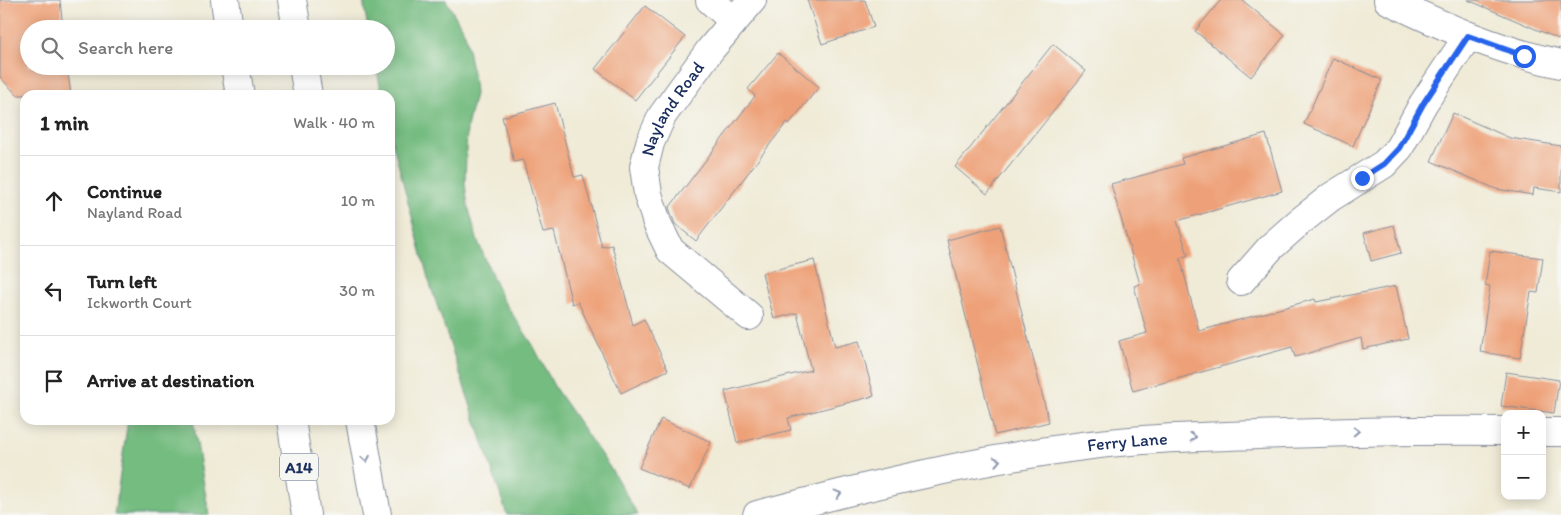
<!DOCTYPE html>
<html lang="en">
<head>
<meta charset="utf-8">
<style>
	:root { --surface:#fff; --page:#f2f2f2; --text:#222; --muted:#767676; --line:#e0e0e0 }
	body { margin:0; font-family:Itim,sans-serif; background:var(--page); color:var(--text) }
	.controls { position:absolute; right:15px; bottom:15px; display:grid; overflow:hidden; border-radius:10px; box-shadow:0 2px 12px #0003 }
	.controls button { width:45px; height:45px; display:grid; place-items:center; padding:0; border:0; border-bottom:1px solid var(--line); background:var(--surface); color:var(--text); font:25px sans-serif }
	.stop { position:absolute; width:15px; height:15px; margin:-11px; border:4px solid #2563eb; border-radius:50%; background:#fff }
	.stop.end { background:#2563eb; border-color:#fff; box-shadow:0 1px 5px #0008 }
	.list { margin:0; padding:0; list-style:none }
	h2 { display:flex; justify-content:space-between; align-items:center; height:65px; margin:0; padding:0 20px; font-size:21px }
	h2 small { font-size:16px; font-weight:400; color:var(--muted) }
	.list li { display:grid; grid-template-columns:32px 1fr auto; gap:15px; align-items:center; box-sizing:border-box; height:90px; padding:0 20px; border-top:1px solid var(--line) }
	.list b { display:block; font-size:19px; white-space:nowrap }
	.list p { margin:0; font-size:16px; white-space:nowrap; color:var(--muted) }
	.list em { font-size:16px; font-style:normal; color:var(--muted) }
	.icon { flex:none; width:28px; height:28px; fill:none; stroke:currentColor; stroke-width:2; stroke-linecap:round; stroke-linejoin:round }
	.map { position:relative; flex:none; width:1561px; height:515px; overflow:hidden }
	.search { position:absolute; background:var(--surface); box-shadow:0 2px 12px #0003; left:20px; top:20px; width:375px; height:55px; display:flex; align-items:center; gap:12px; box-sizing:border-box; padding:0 18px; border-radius:28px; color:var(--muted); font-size:19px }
	.panel { position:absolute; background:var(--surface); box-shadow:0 2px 12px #0003; left:20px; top:90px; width:375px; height:335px; border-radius:15px }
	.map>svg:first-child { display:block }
	.forest { fill:#74bc80; stroke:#48766f }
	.building { fill:#eea178 }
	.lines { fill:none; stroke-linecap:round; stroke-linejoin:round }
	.minor-casing { stroke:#868d9a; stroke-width:30 }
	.highway-casing { stroke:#868d9a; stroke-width:30 }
	.minor { stroke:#fff; stroke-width:28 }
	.highway { stroke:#fff; stroke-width:28 }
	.oneway { stroke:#8d97ae }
	.route { stroke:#2563eb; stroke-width:6 }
	.labels { text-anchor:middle; stroke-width:4.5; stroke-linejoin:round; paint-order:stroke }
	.shield { fill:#f6f6f2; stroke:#5d6b8a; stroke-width:1 }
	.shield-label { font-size:16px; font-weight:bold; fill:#1b2f5e }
	.street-label { font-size:18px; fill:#1b2f5e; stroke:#f6f6f2 }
</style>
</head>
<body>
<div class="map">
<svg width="1561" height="515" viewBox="0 0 1561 515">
	<rect width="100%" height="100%" fill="#f6f6f2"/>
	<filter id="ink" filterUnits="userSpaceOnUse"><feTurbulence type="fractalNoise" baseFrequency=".02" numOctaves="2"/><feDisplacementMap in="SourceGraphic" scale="10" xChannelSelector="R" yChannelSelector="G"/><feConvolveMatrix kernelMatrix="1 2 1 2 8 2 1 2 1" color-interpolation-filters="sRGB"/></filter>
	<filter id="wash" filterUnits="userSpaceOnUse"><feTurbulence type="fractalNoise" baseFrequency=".0096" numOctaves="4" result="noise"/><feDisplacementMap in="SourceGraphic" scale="20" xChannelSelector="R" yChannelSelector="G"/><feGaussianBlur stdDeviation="1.12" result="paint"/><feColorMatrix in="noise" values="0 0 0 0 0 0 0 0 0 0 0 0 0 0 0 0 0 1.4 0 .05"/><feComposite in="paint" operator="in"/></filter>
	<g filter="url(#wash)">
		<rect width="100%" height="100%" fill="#f0ebd7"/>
		<path class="forest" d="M363,0H446L465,33L474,81L475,94L467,127L465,184L468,206L477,239L501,297L533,345L555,388L613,472L638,515H507L428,278L390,133V95H382L376,66H386V29H368Z
			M128,420H193L209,515H114Z"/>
		<g id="blocks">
			<path class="building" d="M0,0H60L63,29H29V66H67L71,95H17L0,77Z
				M807,0H865L874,27L822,44Z
				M1221,0H1242L1285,35L1251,77L1195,31Z
				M1468,0H1561V40Z
				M645,6L685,37L635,100L595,69Z
				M1053,44L1086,71L987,194L955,167Z
				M778,53L819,87L789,124L787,122L696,241L675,224L669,208L755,96L748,89Z
				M1333,58L1382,80L1353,146L1304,124Z
				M555,103L574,177L583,175L602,247L612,245L633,325L644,319L668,370L621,393L578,302L572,304L554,231L543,233L523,160L514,162L502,117Z
				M1453,113L1510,138L1561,146V192L1534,188L1533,195L1496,189L1431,161Z
				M1266,134L1282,191L1177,221L1188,255L1180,258L1199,331L1315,299L1316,302L1396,286L1408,339L1363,349L1361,338L1295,357L1292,347L1133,391L1119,341L1147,333L1134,286L1140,284L1111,184L1183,164L1181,158Z
				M1394,225L1401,253L1371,261L1364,233Z
				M1000,226L1049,422L995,435L947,240Z
				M1490,251L1543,258L1538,293L1531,292L1520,358L1480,352L1490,286L1485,285Z
				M814,260L835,347L859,341L874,396L788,418L791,430L737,443L725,391L811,370L797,313L774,319L762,273Z
				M1506,372L1559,380L1554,413L1501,406Z
				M661,419L711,442L690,489L639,468Z"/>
		</g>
	</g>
	<g filter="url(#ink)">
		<use href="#blocks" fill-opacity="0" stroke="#868d9a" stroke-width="1"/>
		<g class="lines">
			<g class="minor-casing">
				<g id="minor">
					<path d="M710,0L734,21"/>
					<path d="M1388,0C1444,27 1500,51 1561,64"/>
					<path d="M1241,281L1271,247L1298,223L1331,197L1384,164L1399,148L1423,104L1468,36"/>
					<path id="s1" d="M749,316L670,250L657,223L648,194L644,167L650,143L662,116L710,50L752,0"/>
					<path d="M1542,432H1561"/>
					<path id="s2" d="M757,515C867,486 979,459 1091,445C1147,438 1203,437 1258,435C1340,432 1422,430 1505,431"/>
				</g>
			</g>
			<g class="highway-casing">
				<path id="highway" d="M225,0L229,29
					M292,0L297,29
					M235,66L240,95
					M303,66L308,95
					M291,420L306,515
					M360,420L377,515"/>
			</g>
			<use href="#minor" class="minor"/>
			<use href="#highway" class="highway"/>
		</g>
		<defs><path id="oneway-chevron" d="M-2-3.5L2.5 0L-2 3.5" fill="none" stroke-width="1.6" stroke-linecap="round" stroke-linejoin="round" transform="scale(1.25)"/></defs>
		<g class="oneway">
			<use href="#oneway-chevron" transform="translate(1356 431) rotate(-2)"/>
			<use href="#oneway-chevron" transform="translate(1193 437) rotate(-2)"/>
			<use href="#oneway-chevron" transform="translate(366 459) rotate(81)"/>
			<use href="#oneway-chevron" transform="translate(997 461) rotate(-11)"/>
			<use href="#oneway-chevron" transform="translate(838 494) rotate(-15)"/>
		</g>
	</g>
	<g class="lines" filter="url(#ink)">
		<path class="route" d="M1362,178L1384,164L1399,148L1423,104L1468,36L1524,56"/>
	</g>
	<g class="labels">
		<rect class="shield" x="280" y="453.5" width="38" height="27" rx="4"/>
		<g class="shield-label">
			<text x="299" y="473">A14</text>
		</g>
		<g class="street-label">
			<text dy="6" stroke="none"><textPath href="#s1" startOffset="256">Nayland Road</textPath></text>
			<text dy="6" stroke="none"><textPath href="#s2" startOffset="378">Ferry Lane</textPath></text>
		</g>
	</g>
</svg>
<div class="controls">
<button>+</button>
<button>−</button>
</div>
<div class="stop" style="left:1524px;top:56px"></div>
<div class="stop end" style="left:1362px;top:178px"></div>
<div class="search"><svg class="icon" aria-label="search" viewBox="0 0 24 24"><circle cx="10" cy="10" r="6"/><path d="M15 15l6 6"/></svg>Search here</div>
<section class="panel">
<h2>1 min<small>Walk · 40 m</small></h2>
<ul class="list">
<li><svg class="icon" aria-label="ahead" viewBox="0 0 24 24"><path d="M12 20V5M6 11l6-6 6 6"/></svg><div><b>Continue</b><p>Nayland Road</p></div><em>10 m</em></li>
<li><svg class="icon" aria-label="left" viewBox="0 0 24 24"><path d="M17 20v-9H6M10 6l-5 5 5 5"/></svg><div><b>Turn left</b><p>Ickworth Court</p></div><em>30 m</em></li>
<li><svg class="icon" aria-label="arrive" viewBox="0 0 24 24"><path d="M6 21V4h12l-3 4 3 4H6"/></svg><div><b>Arrive at destination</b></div></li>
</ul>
</section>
</div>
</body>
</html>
